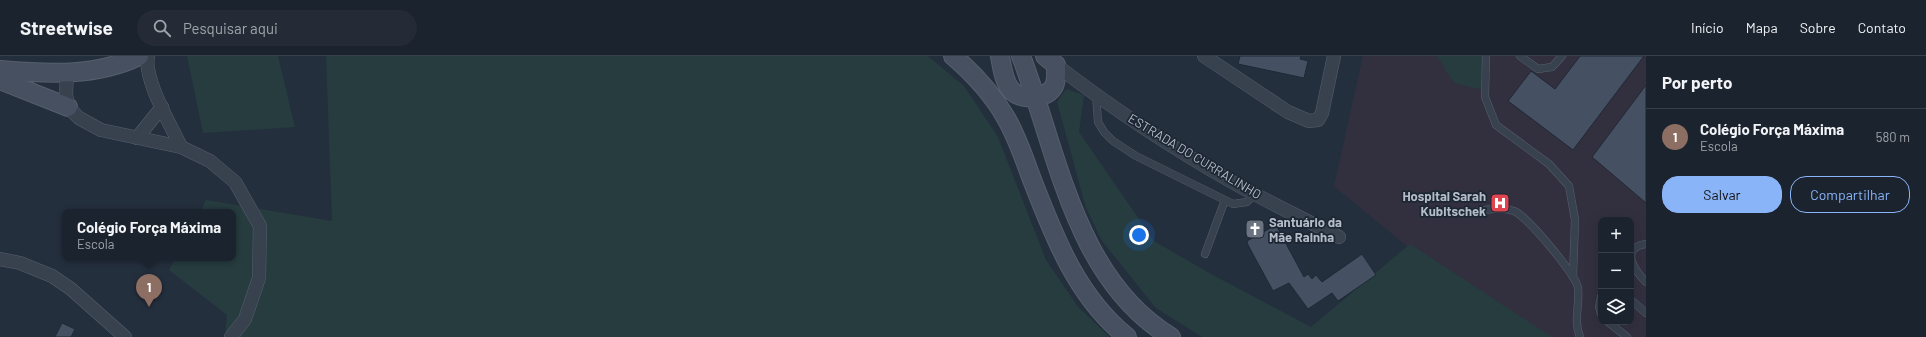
<!DOCTYPE html>
<html lang="pt">
<head>
<meta charset="utf-8">
<style>
	:root { --surface:#1b232e; --page:#242b36; --text:#f1f3f6; --muted:#a0a4aa; --line:#39404a; --accent:#8ab4f8 }
	body { margin:0; font-family:Barlow,sans-serif; background:var(--page); color:var(--text) }
	.controls { position:absolute; right:12px; bottom:12px; display:grid; overflow:hidden; border-radius:8px; box-shadow:0 4px 16px #0002 }
	.controls button { width:36px; height:36px; display:grid; place-items:center; padding:0; border:0; border-bottom:1px solid var(--line); background:var(--surface); color:var(--text); font:20px sans-serif }
	.you { position:absolute; left:1139px; top:179px; width:14px; height:14px; margin:-10px; border:3px solid #fff; border-radius:50%; background:#1a73e8; box-shadow:0 0 0 6px #1a73e833 }
	.badge { display:grid; place-items:center; width:26px; height:26px; border-radius:50%; background:var(--accent); color:#fff; font-size:13px; font-weight:700 }
	.pin { position:absolute; translate:-50% -33px; filter:drop-shadow(0 1px 2px #0008) }
	.pin::after { content:''; position:absolute; top:21px; width:14px; height:12px; background:inherit; clip-path:polygon(0 0,100% 0,50% 100%) }
	.popup { position:absolute; left:62px; top:153px; width:174px; height:52px; box-sizing:border-box; display:grid; place-content:center; border-radius:8px; background:var(--surface); filter:drop-shadow(0 1px 3px #0005); font-size:13px; white-space:nowrap; color:var(--muted) }
	.popup b { font-size:15px; color:var(--text) }
	.popup::after { content:''; position:absolute; left:50%; top:100%; margin-left:-8px; border:8px solid transparent; border-top-color:var(--surface) }
	.list { margin:0; padding:0; list-style:none }
	h2 { display:flex; justify-content:space-between; align-items:center; height:52px; margin:0; padding:0 16px; font-size:17px }
	h2 small { font-size:13px; font-weight:400; color:var(--muted) }
	.list li { display:grid; grid-template-columns:26px 1fr auto; gap:12px; align-items:center; box-sizing:border-box; height:56px; padding:0 16px; border-top:1px solid var(--line) }
	.list b { display:block; font-size:15px; white-space:nowrap }
	.list p { margin:0; font-size:13px; white-space:nowrap; color:var(--muted) }
	.list em { font-size:13px; font-style:normal; color:var(--muted) }
	.actions { display:flex; gap:8px; padding:12px 16px }
	.actions a { flex:1; padding:9px 0; border:1px solid var(--accent); border-radius:16px; text-align:center; font-size:14px; color:var(--accent) }
	.actions .main { background:var(--accent); color:#111 }
	.icon { flex:none; width:22px; height:22px; fill:none; stroke:currentColor; stroke-width:2; stroke-linecap:round; stroke-linejoin:round }
	.map { position:relative; flex:none; width:1646px; height:281px; overflow:hidden }
	header { display:flex; align-items:center; gap:24px; box-sizing:border-box; height:56px; padding:0 20px; background:var(--surface); border-bottom:1px solid var(--line) }
	header strong { font-size:19px }
	nav { display:flex; gap:22px; margin-inline-start:auto; font-size:14px }
	.search { width:280px; height:36px; background:var(--page); display:flex; align-items:center; gap:10px; box-sizing:border-box; padding:0 14px; border-radius:22px; color:var(--muted); font-size:15px }
	main { display:flex }
	aside { flex:1; background:var(--surface) }
	.map>svg:first-child { display:block }
	.medical { fill:#32303f; fill-rule:evenodd }
	.green { fill:#263c3f }
	.building { fill:#455162; stroke:#1f2835 }
	.lines { fill:none; stroke-linecap:round; stroke-linejoin:round }
	.lane-casing { stroke:#565f6c; stroke-width:8 }
	.street-casing { stroke:#565f6c; stroke-width:14 }
	.secondary-casing { stroke:#565f6c; stroke-width:20 }
	.lane { stroke:#38414e; stroke-width:7 }
	.street { stroke:#38414e; stroke-width:13 }
	.secondary { stroke:#465061; stroke-width:18 }
	.labels { text-anchor:middle; stroke-width:3.5; stroke-linejoin:round; paint-order:stroke }
	.street-label { font-size:13px; fill:#b4bcc9; stroke:#1d2633 }
	.poi-label { font-size:13px; font-weight:bold; fill:#b4bcc9; stroke:#1d2633; text-anchor:end }
</style>
</head>
<body>
<header>
<strong>Streetwise</strong>
<div class="search"><svg class="icon" aria-label="search" viewBox="0 0 24 24"><circle cx="10" cy="10" r="6"/><path d="M15 15l6 6"/></svg>Pesquisar aqui</div>
<nav><a>Início</a><a>Mapa</a><a>Sobre</a><a>Contato</a></nav>
</header>
<main>
<div class="map">
<svg width="1646" height="281" viewBox="0 0 1646 281">
	<rect width="100%" height="100%" fill="#242f3e"/>
	<path class="medical" d="M1363,0H1646V281H1517L1334,130ZM1601,164H1631V266H1601Z"/>
	<path class="green" d="M187,0H278L295,71L203,77Z
		M326,0H928L964,30L998,81L1046,204L1079,252L1110,281H225L227,259L169,214L175,202H233V156H200L206,144L332,165Z
		M1437,0H1483L1484,34L1454,27Z
		M1066,33L1084,39L1079,76L1154,185L1211,218L1311,271L1410,188L1552,281H1202L1156,252L1102,185L1086,152L1057,46Z"/>
	<path class="building" d="M1240,0H1301L1300,3L1308,5L1304,22L1238,8Z
		M1580,0H1644L1573,94L1508,45L1531,15L1555,33Z
		M1646,29V147L1592,101Z
		M1276,169L1304,221L1308,218L1312,223L1316,219L1322,226L1362,198L1376,219L1338,245L1332,237L1308,253L1289,227L1273,235L1248,189L1247,185Z
		M62,267L75,273L71,281H55Z"/>
	<g class="lines">
		<g class="lane-casing">
			<path id="lane" d="M1486,0L1485,41L1496,69L1549,108L1569,130L1575,164L1573,221
				M1520,0L1538,13L1552,11L1562,0
				M1096,38L1098,66L1104,76L1113,85L1136,100L1233,148L1247,146L1255,138
				M1475,156C1488,153 1502,151 1514,155C1527,160 1577,220 1578,232C1580,250 1573,263 1580,281
				M1646,188C1619,192 1635,215 1646,226
				M1205,198L1225,144
				M1601,241L1599,251L1601,258
				M1631,244L1646,257
				M1608,266L1627,281"/>
		</g>
		<g class="street-casing">
			<path id="street" d="M148,0C143,23 171,69 181,91
				M1204,0L1288,56L1309,65L1318,64L1322,57L1334,0
				M1056,9C1112,52 1172,92 1234,127C1268,146 1304,163 1339,181
				M67,18L66,38L68,51L79,62L101,74L181,91L210,105L235,126L260,170L259,222L245,263L231,281
				M137,82L162,51
				M0,203L20,207L52,220L71,233L125,281"/>
		</g>
		<g class="secondary-casing">
			<path id="secondary" d="M953,0C974,18 993,39 1006,62C1017,81 1024,102 1031,121C1054,180 1076,240 1127,281
				M1000,0C1002,11 1004,27 1012,35C1023,45 1047,43 1054,30C1057,24 1056,16 1056,9L1045,0
				M1021,0C1058,97 1075,223 1171,281
				M0,14C47,18 96,21 139,0
				M0,24L68,51"/>
		</g>
		<use href="#lane" class="lane"/>
		<use href="#street" class="street"/>
		<use href="#secondary" class="secondary"/>
	</g>
	<defs>
		<g id="hospital-square" transform="scale(1)"><rect x="-9" y="-9" width="18" height="18" rx="4" fill="#e0444e" stroke="#1d2633"/><path d="M-5-5h3v3.5h4V-5h3V5h-3V1.5h-4V5h-3Z" fill="#fff"/></g>
		<g id="church-square" transform="scale(1)"><rect x="-9" y="-9" width="18" height="18" rx="4" fill="#6b7280" stroke="#1d2633"/><path d="M-1.2-6h2.4v3.5h3.3v2.4h-3.3V6h-2.4V-.1h-3.3v-2.4h3.3Z" fill="#fff"/></g>
	</defs>
	<g fill-rule="evenodd">
		<use href="#hospital-square" x="1500" y="147"/>
		<use href="#church-square" x="1255" y="173"/>
	</g>
	<g class="labels">
		<g class="street-label">
			<text transform="translate(1195 100) rotate(31)" y="5">ESTRADA DO CURRALINHO</text>
		</g>
		<g class="poi-label">
			<text x="1486" y="145">Hospital Sarah<tspan x="1486" dy="15">Kubitschek</tspan></text>
			<text x="1269" y="171" text-anchor="start">Santuário da<tspan x="1269" dy="15">Mãe Rainha</tspan></text>
		</g>
	</g>
</svg>
<div class="controls">
<button>+</button>
<button>−</button>
<button><svg class="icon" aria-label="layers" viewBox="0 0 24 24"><path d="M12 4l9 5-9 5-9-5zM3 14l9 5 9-5"/></svg></button>
</div>
<div class="you"></div>
<div class="pin badge" style="left:149px;top:251px;background:#8d6e63">1</div>
<div class="popup"><b>Colégio Força Máxima</b>Escola</div>
</div>
<aside>
<h2>Por perto<small></small></h2>
<ul class="list">
<li><span class="badge" style="background:#8d6e63">1</span><div><b>Colégio Força Máxima</b><p>Escola</p></div><em>580 m</em></li>
</ul>
<div class="actions"><a class="main">Salvar</a><a>Compartilhar</a></div>
</aside>
</main>
</body>
</html>
